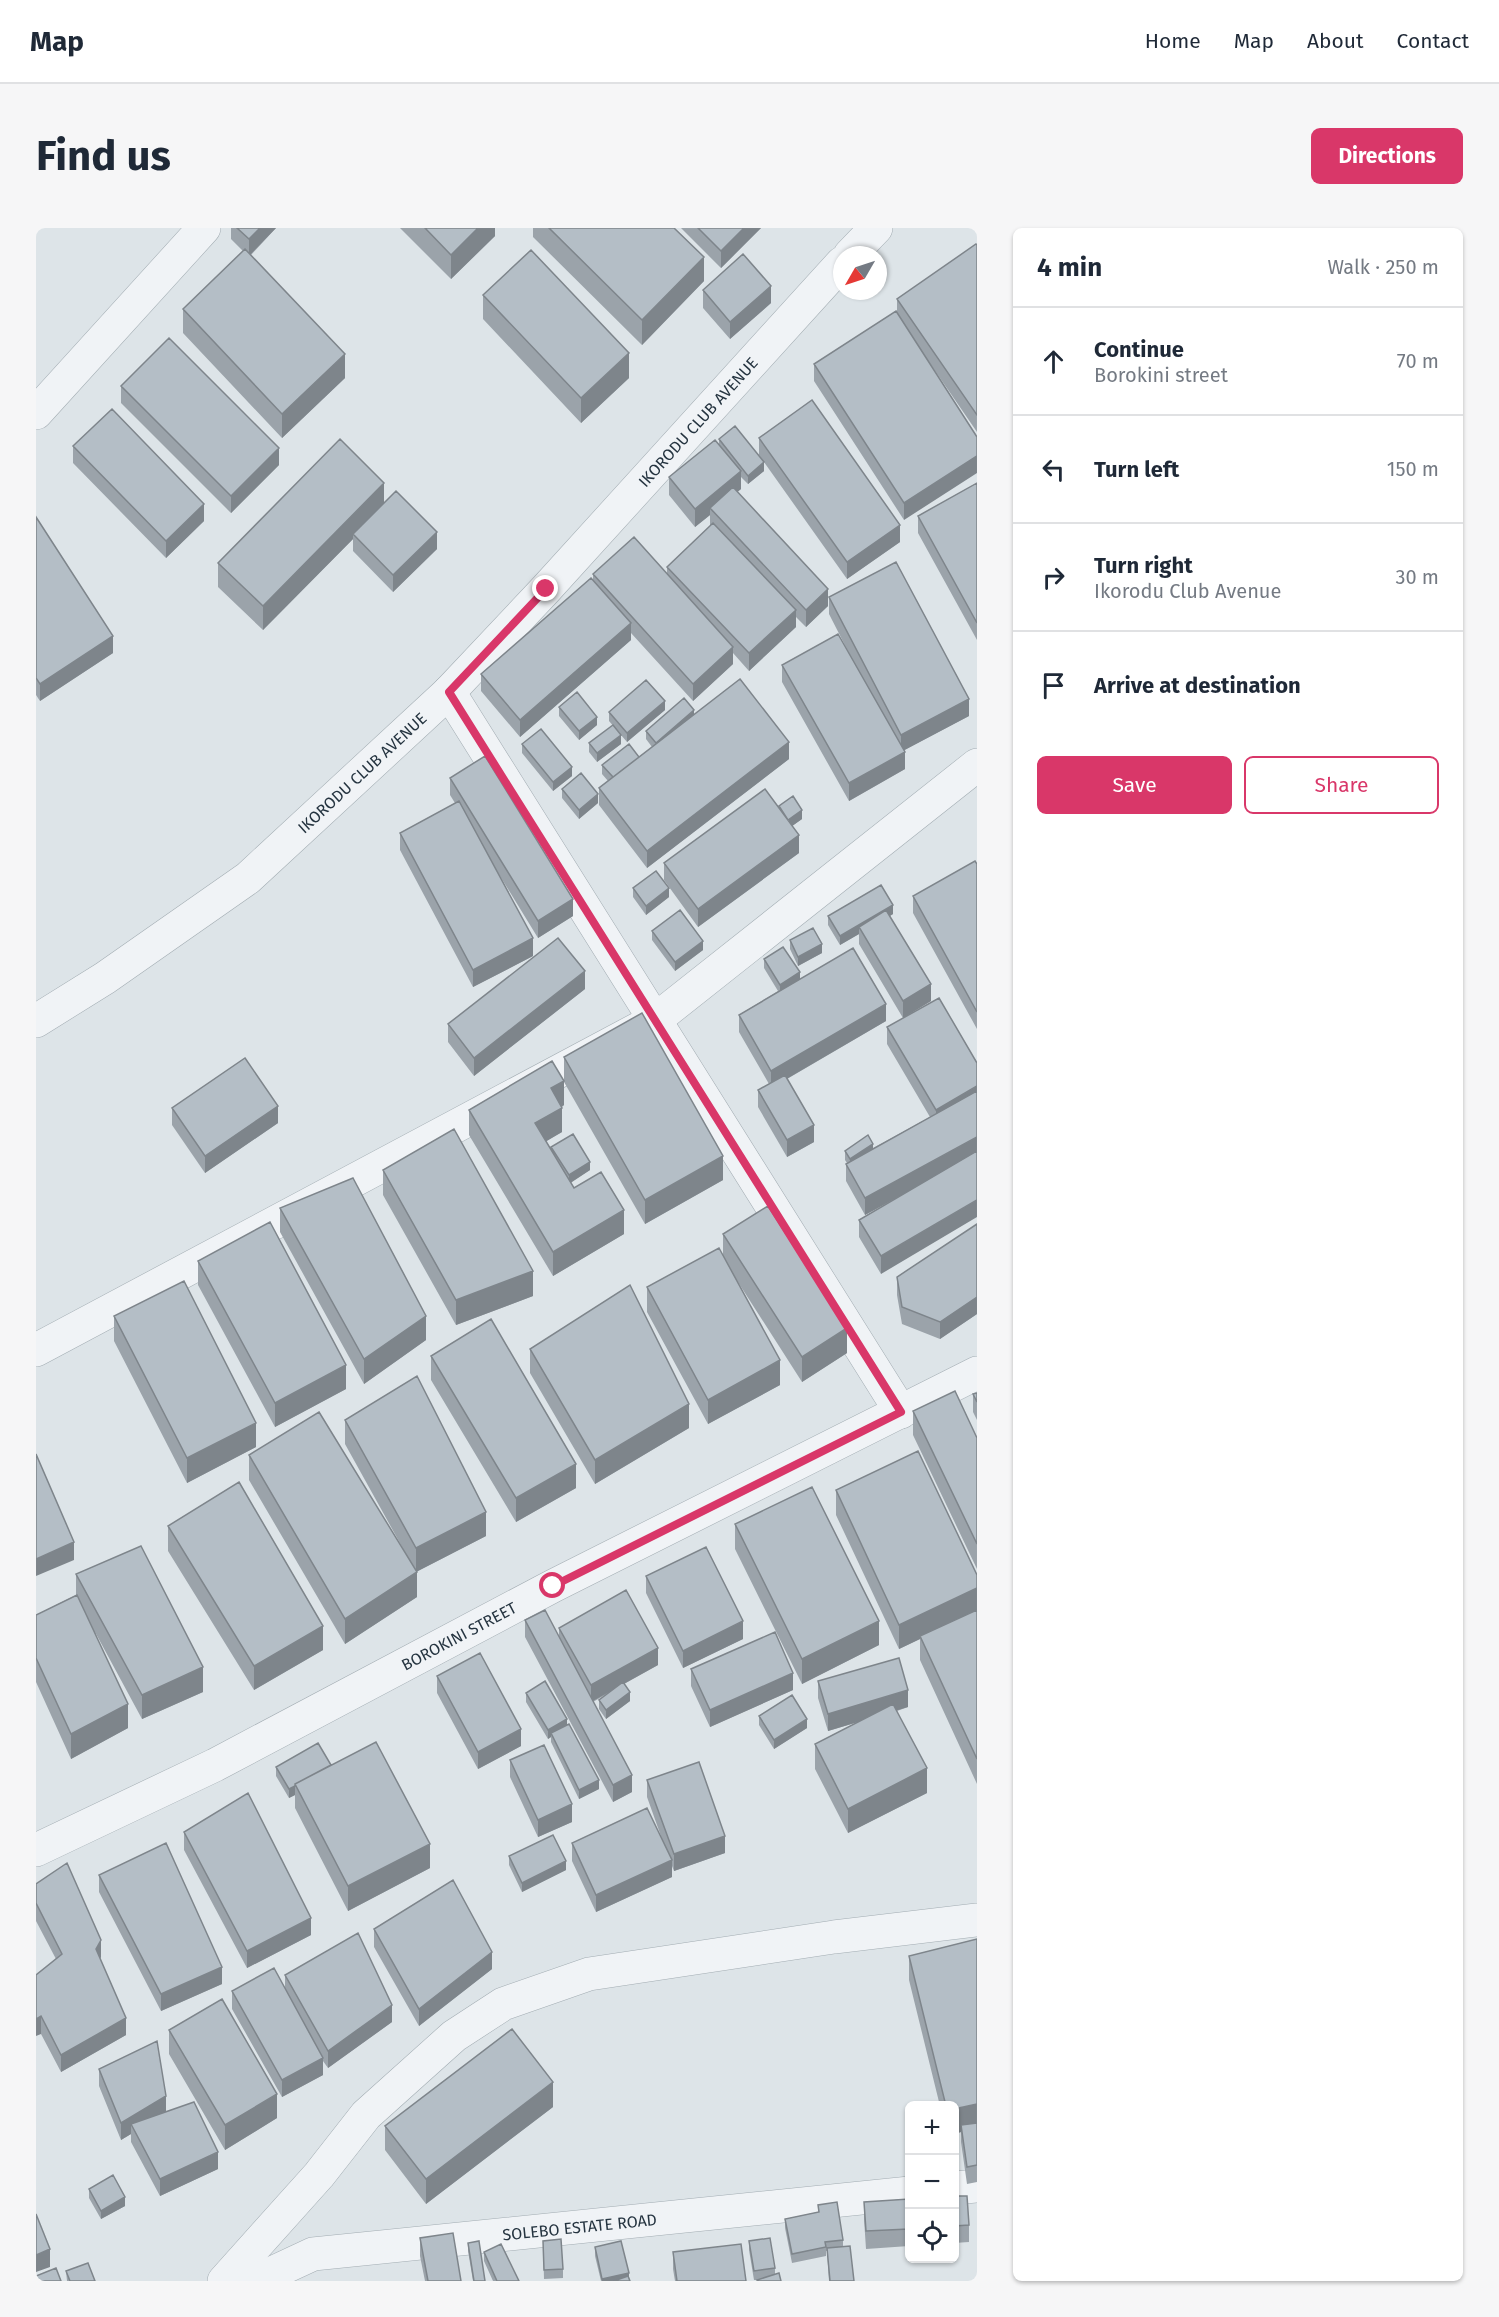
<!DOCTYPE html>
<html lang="en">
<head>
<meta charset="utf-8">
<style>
	:root { --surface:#fff; --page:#f6f6f7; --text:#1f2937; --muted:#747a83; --line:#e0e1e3; --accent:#d93769 }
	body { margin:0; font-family:"Fira Sans",sans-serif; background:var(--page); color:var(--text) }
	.controls { position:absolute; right:18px; bottom:18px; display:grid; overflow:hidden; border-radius:9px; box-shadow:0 2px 4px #0004 }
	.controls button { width:54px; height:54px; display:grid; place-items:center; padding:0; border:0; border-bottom:2px solid var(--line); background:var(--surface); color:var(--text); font:30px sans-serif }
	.compass { position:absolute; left:797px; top:18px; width:54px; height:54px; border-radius:50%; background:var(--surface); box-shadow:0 2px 4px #0004; rotate:231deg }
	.stop { position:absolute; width:18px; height:18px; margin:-14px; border:4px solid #d93769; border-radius:50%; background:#fff }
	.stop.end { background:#d93769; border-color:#fff; box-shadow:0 2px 6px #0008 }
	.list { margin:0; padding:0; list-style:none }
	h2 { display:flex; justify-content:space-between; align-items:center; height:78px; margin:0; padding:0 24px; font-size:26px }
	h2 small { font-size:20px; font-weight:400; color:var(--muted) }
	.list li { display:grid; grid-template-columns:39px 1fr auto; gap:18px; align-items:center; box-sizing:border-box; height:108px; padding:0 24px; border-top:2px solid var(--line) }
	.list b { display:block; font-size:22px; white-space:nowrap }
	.list p { margin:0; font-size:20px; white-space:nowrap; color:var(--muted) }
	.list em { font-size:20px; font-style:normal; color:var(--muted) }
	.actions { display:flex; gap:12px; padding:18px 24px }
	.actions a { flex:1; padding:14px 0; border:2px solid var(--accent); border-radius:9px; text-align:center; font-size:21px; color:var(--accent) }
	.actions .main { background:var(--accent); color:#fff }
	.icon { flex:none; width:33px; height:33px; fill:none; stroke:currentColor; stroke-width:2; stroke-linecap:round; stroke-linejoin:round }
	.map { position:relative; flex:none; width:941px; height:2053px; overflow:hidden; border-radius:9px }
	header { display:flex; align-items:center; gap:36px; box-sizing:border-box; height:84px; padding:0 30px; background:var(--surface); border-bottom:2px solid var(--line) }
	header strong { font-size:28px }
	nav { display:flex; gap:33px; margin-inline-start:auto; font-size:21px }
	.intro { display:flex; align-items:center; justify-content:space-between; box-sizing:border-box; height:144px; padding:0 36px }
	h1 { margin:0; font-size:42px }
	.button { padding:15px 27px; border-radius:9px; background:var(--accent); color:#fff; font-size:21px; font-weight:700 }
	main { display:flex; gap:36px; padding:0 36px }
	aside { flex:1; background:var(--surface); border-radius:9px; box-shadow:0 2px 4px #0004 }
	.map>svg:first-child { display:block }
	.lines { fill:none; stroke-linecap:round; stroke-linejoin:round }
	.minor-casing { stroke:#a2acb2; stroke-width:34 }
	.minor { stroke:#f0f3f6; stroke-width:33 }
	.wall { fill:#9ba3aa }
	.shaded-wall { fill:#7e858b }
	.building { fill:#b4bec6; stroke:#7e858b; stroke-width:1.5 }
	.route { stroke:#d93769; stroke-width:8 }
	.labels { text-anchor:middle; stroke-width:4.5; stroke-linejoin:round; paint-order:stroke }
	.street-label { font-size:16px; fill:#253440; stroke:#edf2f6 }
</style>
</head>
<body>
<header>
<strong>Map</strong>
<nav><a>Home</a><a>Map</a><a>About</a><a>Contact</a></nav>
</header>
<div class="intro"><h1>Find us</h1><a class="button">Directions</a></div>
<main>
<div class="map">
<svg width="941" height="2053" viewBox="0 0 941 2053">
	<rect width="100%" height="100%" fill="#dde4e8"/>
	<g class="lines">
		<g class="minor-casing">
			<g id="minor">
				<path d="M814,27L840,0"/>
				<path d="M0,185L168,0"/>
				<path d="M413,464L865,1184"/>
				<path id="s1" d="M0,793L69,750L212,650L413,464L510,361L806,35"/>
				<path d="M0,1122L619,792L941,537"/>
				<path id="s2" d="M0,1622L179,1537L517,1358L941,1145"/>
				<path d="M918,1960L941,1958"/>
				<path d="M188,2053L283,1947L330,1887L418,1808L467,1776L553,1746L798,1709L941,1692"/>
				<path id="s3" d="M219,2053L277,2026L874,1965"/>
			</g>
		</g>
		<use href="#minor" class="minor"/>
	</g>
	<path class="wall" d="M195,0H240L215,27L309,150L246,210L147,105V81L207,23L195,11Z
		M364,0H459V8L415,51Z
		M497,0H638L668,53L606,117L497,9Z
		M645,0H725L685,40Z
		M941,17V204L893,134L868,292L778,153V136L861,85V71Z
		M667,62L735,75L694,111L667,80Z
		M447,67L593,150L545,195L447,91Z
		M85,158L243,237L195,285L85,175Z
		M723,210L864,314L811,351L723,227Z
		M683,211L728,243L712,256L705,249V261L701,264L792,378L770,399L760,389V399L713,443L697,425V436L657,473L595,405V412L484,509L445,463V446L557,352V346H631V339L674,298V287L659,299L633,267V249L683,216Z
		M37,218L168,293L130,330L37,235Z
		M941,255V412L882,305V288Z
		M348,275L401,321L357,364L317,323V311L227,402L182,359V335Z
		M0,289L77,425L4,473L0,467Z
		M793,369L933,488L868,522L869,541L813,573L746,454V437L815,429L793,386Z
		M523,479L561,497L543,512L523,488Z
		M629,482L591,514L573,493V484Z
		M658,486L753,531L611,640L563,577V560L572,553L566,546V537L603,529L616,519L610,511V503Z
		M553,515L585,516L561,534L553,524Z
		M486,516L536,548L517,563L486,525Z
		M414,550L537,688L502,710L456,635L497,728L437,759L364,622V605L419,575L414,567Z
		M526,561L562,575L543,591L526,570Z
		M743,578L766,591L756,598L763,625L662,699L628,652V635L743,580Z
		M941,636V801L877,685V668Z
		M597,660L633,669L610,687L597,669Z
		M857,686L854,688L895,773L867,790L823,716V706L804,717L792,697V688Z
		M616,703L667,722L639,743L616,712Z
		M754,712L786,725L762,738L754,721Z
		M728,731L764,751L850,793L751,851L778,914L751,929L722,879V862L733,856L703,804V787L742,763L728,740Z
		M549,761L438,848L412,814V796Z
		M851,799L941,835L845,1046L823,1009V992L853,974L829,987L810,953V936L811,935L809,932V923L837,920L894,889L851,816Z
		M528,829L687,952L609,996L528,854V877L526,879V904L510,913L515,922V919L554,942L535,954L538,960L588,1006L517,1048L433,907V882L528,852Z
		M136,880L242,895L169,945L136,897Z
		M347,942L497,1068L420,1097L347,967Z
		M244,980L390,1112L328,1156L244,1004Z
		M941,996V1086L904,1111L866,1096L861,1067V1049Z
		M687,1006L811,1125L766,1154L700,1051L744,1157L672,1196L611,1084V1059L687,1027Z
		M162,1033L310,1161L239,1199L162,1057Z
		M78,1088L220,1219L151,1255L78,1113Z
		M494,1121L653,1200L559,1256L494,1145Z
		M395,1128L540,1260L480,1294L395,1152Z
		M941,1165V1192L937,1184V1166Z
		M877,1183L941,1210V1341L877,1207Z
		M309,1192L450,1308L380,1344L309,1216Z
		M213,1227L381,1369L309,1416L213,1252Z
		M800,1262L941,1347V1556L884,1432V1411L863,1421L800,1287Z
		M699,1296L843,1417L766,1456L699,1321Z
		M132,1298L287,1422L218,1462L132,1323Z
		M40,1346L167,1464L106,1491L59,1404L92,1500L35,1531L0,1454V1387L40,1367Z
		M610,1348L707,1411L647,1440L610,1365Z
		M489,1392L523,1409V1400L622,1437L588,1456L594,1473L570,1491L563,1481V1472L574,1464L557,1474L596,1564L577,1574L489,1409Z
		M655,1441L757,1462L674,1499L655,1458Z
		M401,1448L485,1518L442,1541L401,1465Z
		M782,1453L872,1479L861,1483L891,1565L812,1605L779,1541V1516L822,1494L792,1503L782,1470Z
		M490,1465L531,1497L563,1561L543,1571L515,1514V1509L512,1511L490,1474Z
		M723,1488L771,1500L738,1521L723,1497Z
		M474,1532L536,1594L502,1609L474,1549Z
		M295,1537L394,1640L312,1683L259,1580V1567L253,1570L240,1548V1539Z
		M611,1552L689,1625L638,1643L636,1638V1649L560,1684L536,1633V1615L626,1611L611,1569Z
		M148,1604L275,1707L211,1740L148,1622Z
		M473,1628L530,1642L486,1664L473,1637Z
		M63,1647L186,1756L125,1783L63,1664Z
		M0,1656L65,1729L64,1730L90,1807L25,1844L5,1806L0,1747L20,1731L0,1693Z
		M338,1701L456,1741L383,1798L338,1719Z
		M941,1711V1954L931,1956L925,1914V1904L918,1906V1878H904L873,1752V1728Z
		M249,1747L356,1794L292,1840L287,1833V1847L246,1869L196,1781V1763L249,1760Z
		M133,1802L241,1890L189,1922L133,1826Z
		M63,1841L130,1884L182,1941L124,1968L95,1914V1906L85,1912L63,1858Z
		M517,1879L390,1976L349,1922V1898Z
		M53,1961L89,1978L65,1991L53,1970Z
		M918,1968L933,1997V2014L918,2015Z
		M873,1971V2018L830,2021L828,1991V1974Z
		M782,1977L807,2012V2019L818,2053H793L791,2023H790V2028L756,2035L749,2000V1991L782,1984Z
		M384,2010L425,2053H389L384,2028Z
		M507,2013L527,2041V2050L508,2051Z
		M713,2013L739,2040V2046L745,2053L718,2052L713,2022Z
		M432,2015L449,2053H437L432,2023Z
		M559,2019L593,2049L594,2053H565L559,2028Z
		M448,2024L483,2053H457L448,2033Z
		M637,2024L710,2053H639L637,2041Z
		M30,2043L59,2053H31Z"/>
	<path class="shaded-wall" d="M224,0H240L213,28V11Z
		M442,0H459V8L415,51V27Z
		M708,0H725L685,40V23Z
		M668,29V53L606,117V92Z
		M735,58V75L694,111V94Z
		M593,125V150L545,195V170Z
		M309,126V150L246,210V186Z
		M243,220V237L195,285V268Z
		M941,228V245L868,292V275Z
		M728,234V243L712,256V248Z
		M705,243V261L677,284L674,280V287L659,299V281Z
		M348,255V279L317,306V311L227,402V378Z
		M168,276V293L130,330V313Z
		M864,297V314L811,351V334Z
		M401,304V321L357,364V347Z
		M792,361V378L770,399V382Z
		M760,382V399L713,443V425Z
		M595,395V412L484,509V492Z
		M77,408V425L4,473V456Z
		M697,419V436L657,473V456Z
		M933,471V488L865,524V507Z
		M629,473V482L591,514V505Z
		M658,482V491L620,523V515Z
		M561,489V497L543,512V503Z
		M585,507V516L561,534V525Z
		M753,514V531L611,640V623Z
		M869,524V541L813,573V555Z
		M536,539V548L517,563V554Z
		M562,566V575L543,591V582Z
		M766,582V591L752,601V592Z
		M763,607V625L662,699V681Z
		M633,660V669L610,687V678Z
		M537,671V688L502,710V693Z
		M857,677V686L826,704L823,699V706L804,717V708Z
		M497,710V728L437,759V742Z
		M667,713V722L639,743V734Z
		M786,716V725L762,738V729Z
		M549,743V761L438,848V830Z
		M764,744V753L744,766V757Z
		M895,756V773L867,790V773Z
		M850,776V793L735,860V843Z
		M528,853V877L515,885V860Z
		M941,858V875L900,899V882Z
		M242,878V895L169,945V928Z
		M526,880V904L499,920V895Z
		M778,897V914L751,929V912Z
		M941,909V926L829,987V970Z
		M837,916V924L814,940V931Z
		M687,928V952L609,996V972Z
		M554,934V942L533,956V947Z
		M941,972V989L845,1046V1028Z
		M588,982V1006L517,1048V1024Z
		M497,1043V1068L420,1097V1072Z
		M941,1069V1086L904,1111V1094Z
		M390,1088V1112L328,1156V1131Z
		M811,1100V1125L766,1154V1129Z
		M744,1132V1157L672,1196V1172Z
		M310,1137V1161L239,1199V1175Z
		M653,1176V1200L559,1256V1232Z
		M220,1195V1219L151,1255V1230Z
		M540,1236V1260L480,1294V1270Z
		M450,1284V1308L380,1344V1320Z
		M38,1314V1332L0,1348V1331Z
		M381,1344V1369L309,1416V1391Z
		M941,1360V1385L884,1408V1411L863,1421V1397Z
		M707,1393V1411L647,1440V1423Z
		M843,1393V1417L766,1456V1431Z
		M287,1398V1422L218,1462V1438Z
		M622,1420V1437L555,1474V1457Z
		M167,1439V1464L106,1491V1467Z
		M757,1445V1462L674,1499V1482Z
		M872,1462V1479L792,1503V1486Z
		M594,1464V1473L570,1491V1482Z
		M92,1476V1500L35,1531V1506Z
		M531,1491V1499L515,1505V1509L512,1511V1502Z
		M771,1491V1500L738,1521V1512Z
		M485,1501V1518L442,1541V1524Z
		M891,1540V1565L812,1605V1581Z
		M596,1547V1564L577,1574V1557Z
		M563,1552V1561L543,1571V1562Z
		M259,1558V1567L253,1570V1561Z
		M536,1576V1594L502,1609V1592Z
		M689,1608V1625L638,1643V1626Z
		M394,1616V1640L312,1683V1658Z
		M636,1632V1649L560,1684V1667Z
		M530,1633V1642L486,1664V1655Z
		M275,1690V1707L211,1740V1723Z
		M65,1712V1729L60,1738V1721Z
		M456,1724V1741L383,1798V1781Z
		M186,1739V1756L125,1783V1766Z
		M356,1777V1794L292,1840V1823Z
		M5,1788V1806L0,1808V1791Z
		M90,1790V1807L25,1844V1827Z
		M287,1830V1847L246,1869V1852Z
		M517,1854V1879L390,1976V1951Z
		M241,1866V1890L189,1922V1897Z
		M130,1868V1885L95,1896V1906L85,1912V1895Z
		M941,1876V1900L925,1897V1904L918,1906V1881Z
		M182,1924V1941L124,1968V1951Z
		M89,1969V1978L65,1991V1983Z
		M14,2021V2039L0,2044V2027Z
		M593,2045V2053H566V2051Z"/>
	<path class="building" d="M201,0H224L213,11Z
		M389,0H442L415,27Z
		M513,0H638L668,29L606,92Z
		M662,0H708L685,23Z
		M940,16L941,17V187L861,71Z
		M209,21L309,126L246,186L147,81Z
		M495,22L593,125L545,170L447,67Z
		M707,26L735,58L694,94L667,62Z
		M860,83L941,209V228L868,275L778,136Z
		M133,110L243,220L195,268L85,158Z
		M776,172L864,297L811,334L723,210Z
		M76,181L168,276L130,313L37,218Z
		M699,198L728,234L712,248L683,211Z
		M304,211L348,255L227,378L182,335Z
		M679,212L705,243L659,281L633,249Z
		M941,255V395L882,288Z
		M697,259L792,361L770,382L674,280Z
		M360,263L401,304L357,347L317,306Z
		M0,289L77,408L4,456L0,450Z
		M677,295L760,382L713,425L631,339Z
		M598,309L697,419L657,456L557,346Z
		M860,334L933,471L865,507L793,369Z
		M555,350L595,395L484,492L445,446Z
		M802,406L869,524L813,555L746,437Z
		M704,451L753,514L611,623L563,560Z
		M610,452L629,473L591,505L573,484Z
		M541,464L561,489L543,503L523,479Z
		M648,470L658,482L620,515L610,503Z
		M577,497L585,507L561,525L553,515Z
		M505,501L536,539L517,554L486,516Z
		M593,516L603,529L577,549L566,537Z
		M449,528L537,671L502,693L414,550Z
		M545,545L562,566L543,582L526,561Z
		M729,561L763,607L662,681L628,635Z
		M757,568L766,582L752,592L743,578Z
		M423,573L497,710L437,742L364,605Z
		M939,633L941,636V784L877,668Z
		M620,643L633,660L610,678L597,660Z
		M845,657L857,677L804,708L792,688Z
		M644,682L667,713L639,734L616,703Z
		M850,682L895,756L867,773L823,699Z
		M777,700L786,716L762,729L754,712Z
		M522,710L549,743L438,830L412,796Z
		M747,719L764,744L744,757L728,731Z
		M817,720L850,776L735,843L703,787Z
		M903,770L941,835V858L900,882L851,799Z
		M606,785L687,928L609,972L528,829Z
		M209,830L242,878L169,928L136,880Z
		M516,833L528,853L515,860L526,880L499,895L538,960L565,944L588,982L517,1024L433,882Z
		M749,847L778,897L751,912L722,862Z
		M941,863V909L829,970L810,936Z
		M418,901L497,1043L420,1072L347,942Z
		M537,906L554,934L533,947L515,919Z
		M832,907L837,916L814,931L809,923Z
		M941,923V972L845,1028L823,992Z
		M317,950L390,1088L328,1131L244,980Z
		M732,978L811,1100L766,1129L687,1006Z
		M234,994L310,1137L239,1175L162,1033Z
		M941,996V1069L904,1094L866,1079L861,1049Z
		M683,1020L744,1132L672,1172L611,1059Z
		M148,1053L220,1195L151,1230L78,1088Z
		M594,1057L653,1176L559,1232L494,1121Z
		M455,1091L540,1236L480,1270L395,1128Z
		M381,1148L450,1284L380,1320L309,1192Z
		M919,1163L941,1210V1316L877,1183Z
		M941,1165V1174L937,1166Z
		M283,1184L381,1344L309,1391L213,1227Z
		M882,1223L941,1347V1360L863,1397L800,1262Z
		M0,1226L38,1314L0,1331Z
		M203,1254L287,1398L218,1438L132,1298Z
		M776,1259L843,1393L766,1431L699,1296Z
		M105,1318L167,1439L106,1467L40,1346Z
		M670,1319L707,1393L647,1423L610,1348Z
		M590,1362L622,1420L555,1457L523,1400Z
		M41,1367L92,1476L35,1506L0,1430V1387Z
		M509,1382L596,1547L577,1557L489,1392Z
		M941,1382V1531L884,1408Z
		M739,1404L757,1445L674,1482L655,1441Z
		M444,1425L485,1501L442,1524L401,1448Z
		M863,1430L872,1462L792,1486L782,1453Z
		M509,1453L531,1491L512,1502L490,1465Z
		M587,1454L594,1464L570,1482L563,1472Z
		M756,1467L771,1491L738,1512L723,1488Z
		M857,1476L891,1540L812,1581L779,1516Z
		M533,1496L563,1552L543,1562L515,1505Z
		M340,1514L394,1616L312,1658L259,1556Z
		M282,1515L295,1537L259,1556V1558L253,1561L240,1539Z
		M508,1517L536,1576L502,1592L474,1532Z
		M663,1534L689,1608L638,1626L611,1552Z
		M212,1565L275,1690L211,1723L148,1604Z
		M611,1580L636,1632L560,1667L536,1615Z
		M517,1607L530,1633L486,1655L473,1628Z
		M130,1615L186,1739L125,1766L63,1647Z
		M31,1635L65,1712L60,1721L90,1790L25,1827L5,1788L0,1791V1747L26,1726L0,1675V1656Z
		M417,1652L456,1724L383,1781L338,1701Z
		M322,1705L356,1777L292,1823L249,1747Z
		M941,1711V1876L918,1881V1878H910L873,1728Z
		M238,1740L287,1830L246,1852L196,1763Z
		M186,1771L241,1866L189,1897L133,1802Z
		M476,1801L517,1854L390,1951L349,1898Z
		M121,1813L130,1868L85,1895L63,1841Z
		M158,1874L182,1924L124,1951L95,1896Z
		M941,1895V1937L931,1939L925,1897Z
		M77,1947L89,1969L65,1983L53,1961Z
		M918,1968H931L933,1997L918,1998Z
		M873,1971V2001L830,2003L828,1974Z
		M801,1974L807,2012L789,2014L790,2019L756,2026L749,1991L783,1984L782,1977Z
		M0,1986L14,2021L0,2027Z
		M417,2005L425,2053H392L384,2010Z
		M734,2010L739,2040L718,2043L713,2013Z
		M525,2011L527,2041L508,2042L507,2013Z
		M443,2013L449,2053H438L432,2015Z
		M585,2013L593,2045L566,2051L559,2019Z
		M465,2016L483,2053H461L448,2024Z
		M705,2016L710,2053H641L637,2024Z
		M814,2018L818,2053H794L791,2020Z
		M52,2035L59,2053H34L30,2043Z
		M20,2040L25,2053H0V2048Z
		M743,2045L745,2053H722L721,2052Z
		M592,2048L594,2053H578Z"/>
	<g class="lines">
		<path class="route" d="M510,361L413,464L865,1184L517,1358"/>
	</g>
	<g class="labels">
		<g class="street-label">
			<text dy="6" stroke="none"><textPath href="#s1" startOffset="897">IKORODU CLUB AVENUE</textPath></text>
			<text dy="6" stroke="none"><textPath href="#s1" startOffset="411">IKORODU CLUB AVENUE</textPath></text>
			<text dy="6" stroke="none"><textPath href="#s2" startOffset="474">BOROKINI STREET</textPath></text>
			<text dy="6" stroke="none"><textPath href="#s3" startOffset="332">SOLEBO ESTATE ROAD</textPath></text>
		</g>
	</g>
</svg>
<div class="controls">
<button>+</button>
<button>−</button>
<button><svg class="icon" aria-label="locate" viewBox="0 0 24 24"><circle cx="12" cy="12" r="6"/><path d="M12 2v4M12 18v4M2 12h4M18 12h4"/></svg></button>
</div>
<svg class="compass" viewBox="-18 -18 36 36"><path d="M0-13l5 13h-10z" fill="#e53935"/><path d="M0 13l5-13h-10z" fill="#747a83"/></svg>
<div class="stop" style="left:517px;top:1358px"></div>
<div class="stop end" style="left:510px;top:361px"></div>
</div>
<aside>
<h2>4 min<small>Walk · 250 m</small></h2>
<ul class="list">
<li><svg class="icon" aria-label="ahead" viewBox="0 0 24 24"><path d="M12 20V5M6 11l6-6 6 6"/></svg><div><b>Continue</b><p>Borokini street</p></div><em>70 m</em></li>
<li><svg class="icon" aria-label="left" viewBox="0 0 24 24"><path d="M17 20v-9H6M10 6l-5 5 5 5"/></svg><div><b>Turn left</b></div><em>150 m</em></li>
<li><svg class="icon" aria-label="right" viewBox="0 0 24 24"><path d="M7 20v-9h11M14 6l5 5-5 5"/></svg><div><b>Turn right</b><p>Ikorodu Club Avenue</p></div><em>30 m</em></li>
<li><svg class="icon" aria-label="arrive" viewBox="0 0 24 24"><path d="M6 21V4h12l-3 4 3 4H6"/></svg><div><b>Arrive at destination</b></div></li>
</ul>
<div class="actions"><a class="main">Save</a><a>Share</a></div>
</aside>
</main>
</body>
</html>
